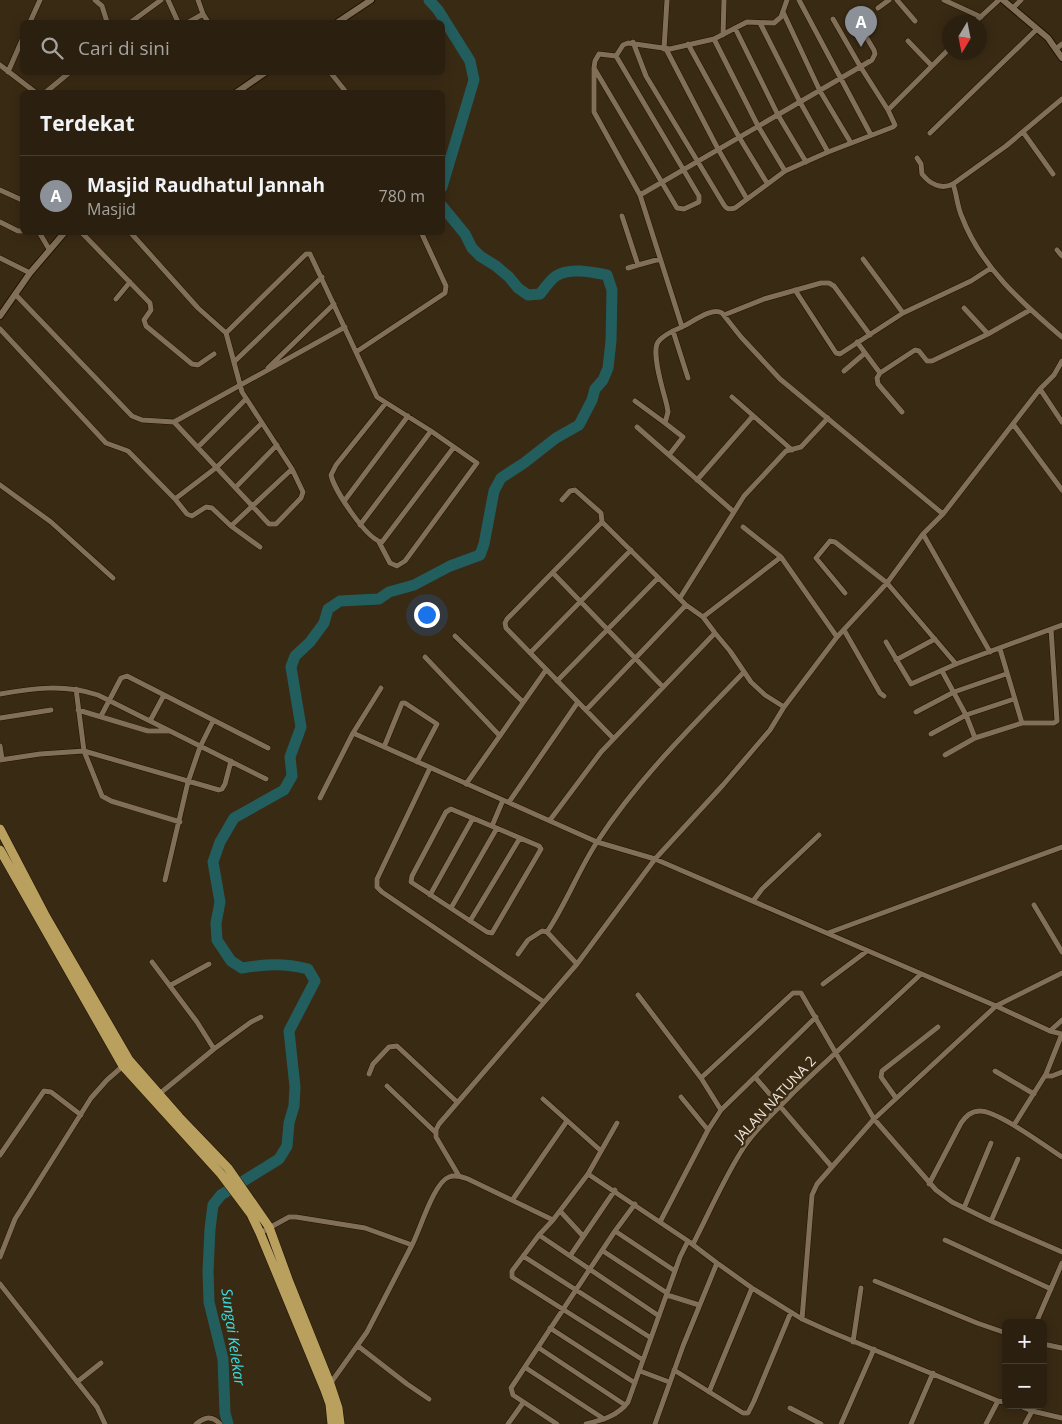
<!DOCTYPE html>
<html lang="id">
<head>
<meta charset="utf-8">
<style>
	:root { --surface:#2b200f; --page:#372d1d; --text:#f1f3f6; --muted:#a6a39e; --line:#473e2f; --accent:#8c9099 }
	body { margin:0; font-family:"Open Sans",sans-serif; background:var(--page); color:var(--text) }
	.controls { position:absolute; right:15px; bottom:15px; display:grid; overflow:hidden; border-radius:8px; box-shadow:0 2px 12px #0003 }
	.controls button { width:45px; height:45px; display:grid; place-items:center; padding:0; border:0; border-bottom:1px solid var(--line); background:var(--surface); color:var(--text); font:25px sans-serif }
	.compass { position:absolute; left:942px; top:15px; width:45px; height:45px; border-radius:50%; background:var(--surface); box-shadow:0 2px 12px #0003; rotate:190deg }
	.you { position:absolute; left:426px; top:614px; width:18px; height:18px; margin:-12px; border:4px solid #fff; border-radius:50%; background:#1a73e8; box-shadow:0 0 0 8px #1a73e833 }
	.badge { display:grid; place-items:center; width:32px; height:32px; border-radius:50%; background:var(--accent); color:#fff; font-size:16px; font-weight:700 }
	.pin { position:absolute; translate:-50% -41px; filter:drop-shadow(0 1px 2px #0008) }
	.pin::after { content:''; position:absolute; top:26px; width:18px; height:15px; background:inherit; clip-path:polygon(0 0,100% 0,50% 100%) }
	.list { margin:0; padding:0; list-style:none }
	h2 { display:flex; justify-content:space-between; align-items:center; height:65px; margin:0; padding:0 20px; font-size:21px }
	h2 small { font-size:16px; font-weight:400; color:var(--muted) }
	.list li { display:grid; grid-template-columns:32px 1fr auto; gap:15px; align-items:center; box-sizing:border-box; height:80px; padding:0 20px; border-top:1px solid var(--line) }
	.list b { display:block; font-size:19px; white-space:nowrap }
	.list p { margin:0; font-size:16px; white-space:nowrap; color:var(--muted) }
	.list em { font-size:16px; font-style:normal; color:var(--muted) }
	.icon { flex:none; width:28px; height:28px; fill:none; stroke:currentColor; stroke-width:2; stroke-linecap:round; stroke-linejoin:round }
	.map { position:relative; flex:none; width:1062px; height:1424px; overflow:hidden }
	.search { position:absolute; background:var(--surface); box-shadow:0 2px 12px #0003; left:20px; top:20px; width:425px; height:55px; display:flex; align-items:center; gap:12px; box-sizing:border-box; padding:0 18px; border-radius:8px; color:var(--muted); font-size:19px }
	.panel { position:absolute; background:var(--surface); box-shadow:0 2px 12px #0003; left:20px; top:90px; width:425px; height:145px; border-radius:8px }
	.map>svg:first-child { display:block }
	.lines { fill:none; stroke-linecap:round; stroke-linejoin:round }
	.river { stroke:#235e5f; stroke-width:11 }
	.minor-casing { stroke:#201200; stroke-width:6 }
	.tertiary-casing { stroke:#201200; stroke-width:8 }
	.trunk-casing { stroke:#201200; stroke-width:10 }
	.minor { stroke:#816f57; stroke-width:5 }
	.tertiary { stroke:#816f57; stroke-width:6 }
	.trunk { stroke:#baa05e; stroke-width:9 }
	.labels { text-anchor:middle; stroke-width:4.5; stroke-linejoin:round; paint-order:stroke }
	.street-label { font-size:14px; fill:#efe5d8; stroke:#392a14 }
	.water-label { font-size:15px; font-style:italic; fill:#38e0e4; stroke:#392a14 }
</style>
</head>
<body>
<div class="map">
<svg width="1062" height="1424" viewBox="0 0 1062 1424">
	<rect width="100%" height="100%" fill="#392a14"/>
	<g class="lines">
		<path class="river" d="M429,0L438,10L470,61L474,80L442,187
			M228,1424L225,1413L223,1359L209,1302L208,1271L210,1229L213,1205L221,1195L279,1159L287,1146L289,1123L294,1106L295,1087L289,1031L315,981L308,969C284,963 266,964 242,968L231,961L217,940L216,923L220,902L213,862L220,842L234,818L284,790L292,776L290,757L301,727L291,667L295,656L310,642L324,623L328,609L340,601L379,599L389,592L414,585L450,566L480,555L484,544L494,491L501,478L524,463L556,438L579,425L592,400L595,389L603,380L608,368L611,341L612,290L607,275C592,272 569,267 556,276C550,280 544,289 540,294L528,295L518,288L509,277L496,266L480,256L472,248L465,234L442,206"/>
		<g class="minor-casing">
			<path id="minor" d="M95,0L102,6L107,22
				M168,0L178,22
				M787,0L781,17L774,23L747,22L714,39L670,49L628,43L623,45L616,56L599,54L595,61L594,68V112L640,195L682,327C693,322 711,307 722,313L741,337L780,379L943,514
				M799,0L871,135
				M897,0L915,21
				M944,0L981,17
				M878,8L889,0
				M1013,8L1021,0
				M783,12L820,91L851,143
				M203,14L208,22
				M30,22L40,0
				M131,22L161,0
				M189,22L203,14L198,0
				M975,22L999,0
				M760,23L800,102L828,152
				M735,28L778,115L806,162
				M723,35L724,0
				M714,39L758,126L785,171
				M908,41L932,66
				M633,42L646,76L724,205C727,210 730,209 735,208L785,171L828,152L893,127L895,125L888,110L860,66L833,19
				M688,44L739,137L767,183
				M664,49L667,0
				M666,49L718,149L747,199
				M1056,49L1062,44
				M0,65L35,92
				M594,68L677,208L684,209L699,202V196L616,56
				M8,72L22,40
				M330,72L346,92
				M46,92L70,72
				M1062,99L1006,146L953,184C957,195 957,206 962,217C981,267 1022,303 1062,337
				M888,110L950,48
				M1023,132L1053,174
				M930,133L1037,29
				M917,158L921,164L922,174C930,184 941,190 953,184
				M0,190L22,200
				M640,195L872,60L875,54L874,50L851,12
				M622,216L638,265L660,259
				M0,222L18,231H22
				M39,232L49,249
				M81,232L150,303L151,310L144,320L146,326L192,364L198,365L214,354
				M1057,250L1062,256
				M0,258L30,273
				M863,259L903,313
				M628,268L638,265
				M795,290L836,353L840,354L903,313L971,281L991,268
				M15,294L132,416L142,420L174,422L269,524H276L301,498L303,492L292,469L242,392L226,333L198,308L130,232
				M116,299L130,282
				M964,308L988,334
				M724,315L764,299L821,283H829L834,286L870,335
				M0,329L106,443L128,451L175,499L187,514L192,516L206,507L212,508L231,526L260,547
				M673,331L688,378
				M226,333L306,254H310L377,397L431,431L477,463L405,561L397,566L390,563L379,542
				M857,342L880,373L877,378L878,384L902,412
				M356,352L445,293L446,286L421,232
				M234,362L322,277
				M268,368L334,304
				M844,371L865,353
				M880,373L915,350L919,351L927,361H932L988,334L1030,310
				M1040,389L1062,422
				M732,397L792,450
				M635,401L665,423
				M385,404L336,465L331,475C334,490 367,540 382,542L454,447
				M174,422L345,327
				M1013,424L1062,490
				M637,427L734,512
				M198,447L246,399
				M669,455L683,437L665,423L668,412L667,406C664,393 652,357 657,344C660,336 675,330 682,327
				M697,480L753,416
				M0,485L51,522L113,578
				M236,487L277,445
				M175,499L217,467L262,423
				M345,500L408,416
				M562,500L570,491L575,490L601,513L602,522
				M360,525L431,431
				M231,526L292,469
				M743,527L781,557
				M923,534L990,652
				M553,573L663,687
				M845,593L816,558L830,541L835,542L887,583L956,664
				M680,598L744,496L786,451L801,447L828,418
				M703,617L781,557L837,637
				M844,630L880,693L884,696
				M455,636L523,702
				M886,642L911,684L956,664L1062,625
				M1000,649L1022,723
				M530,653L631,550
				M425,657L500,736
				M896,660L935,639
				M942,671L966,715L975,738
				M557,681L658,578
				M76,689L84,751L102,796L111,801L180,822
				M0,694C33,688 65,684 98,695L266,779
				M78,710L148,731H168
				M586,710L686,605
				M916,712L954,692L1006,674
				M101,716L121,678L127,676L268,748
				M0,718L51,710
				M150,721L164,695
				M353,733L597,842L655,859L996,1006L1050,1031L1062,1034
				M931,734L966,715L1014,699
				M613,738L506,628L505,623L507,619L602,522L686,605L703,617L715,633L730,651L751,682L765,695L784,707
				M0,746L2,759
				M384,747L402,703H405L437,724L417,762
				M945,755L975,738L1022,723H1054L1057,721L1051,629
				M0,760L40,754L84,751L219,790L222,789L225,784L231,761
				M430,768L377,879V887L382,892L544,1002
				M466,784L546,670
				M320,798L353,733L381,688
				M509,802L578,702
				M451,809L539,846L541,849L492,933L487,932L411,882L412,876L446,812Z
				M550,820L601,752L715,633
				M492,826L503,800
				M165,880L188,782L200,747L213,721
				M430,895L473,818
				M753,901L762,889L819,835
				M1034,905L1062,952
				M451,908L497,828
				M470,921L520,838
				M547,932C566,904 578,871 597,842C638,779 692,726 744,672
				M828,933L1062,847
				M518,954L528,940L542,931L547,932L577,964
				M152,962L197,1022L214,1049L158,1095
				M823,984L867,951
				M171,985L209,964
				M638,995L701,1078L721,1110
				M1050,1031L1062,1020
				M214,1049L251,1022L261,1017
				M995,1071L1034,1094
				M369,1074L373,1064L389,1047L397,1046L457,1102
				M1045,1076H1052L1062,1072
				M755,1077L832,1167
				M701,1078L793,993H801L874,1119L936,1190L952,1202L991,1221L1062,1252
				M387,1086L435,1132
				M681,1097L708,1130
				M896,1098L881,1077L882,1071L938,1027
				M543,1099L600,1150
				M1014,1125L1046,1074L1062,1034
				M0,1155L44,1091L51,1092L81,1115
				M588,1174L617,1123
				M459,1176L436,1137V1130L439,1124L577,964L655,859L723,785L770,730L784,707L837,637L887,583L923,534L943,514L1040,389L1054,375L1062,361
				M929,1184L961,1123C966,1116 971,1111 980,1111C998,1111 1045,1146 1062,1157
				M513,1199L567,1121
				M964,1208L991,1143
				M560,1211L583,1236
				M553,1220L539,1235L512,1271V1277L643,1360
				M991,1221L1018,1159
				M660,1222L708,1130L721,1110L816,1017
				M615,1231L675,1271
				M260,1233L289,1217H296L365,1228L412,1245C420,1230 434,1182 449,1177C456,1174 462,1177 468,1179L553,1220L588,1174L688,1241L717,1263L752,1288L802,1319L831,1332L998,1401L1006,1402
				M539,1235L659,1316
				M945,1240L1051,1289
				M693,1244C709,1213 725,1176 744,1147C757,1127 777,1110 793,1093C835,1052 879,1014 921,974
				M603,1251L667,1293
				M523,1256L651,1338
				M570,1256L615,1190
				M0,1257L15,1219L91,1098L107,1080L123,1066
				M875,1281L977,1323L1006,1333
				M0,1284L97,1407L105,1424
				M667,1295L699,1305
				M802,1319L812,1195L817,1184L874,1119L996,1006L1062,973
				M1036,1323L1062,1263
				M550,1328L635,1383
				M853,1342L861,1288
				M1043,1344L1062,1348
				M358,1346L407,1384L429,1399
				M539,1348L625,1405
				M526,1368L604,1419
				M674,1370L743,1413H748L754,1401L791,1312
				M640,1371L669,1382
				M77,1382L101,1363
				M330,1384L367,1332L412,1245
				M709,1392L752,1288
				M1018,1405L1032,1411L1062,1418
				M790,1408L821,1424
				M196,1424C205,1417 212,1415 220,1424
				M508,1424L523,1403
				M557,1424L513,1395L511,1388L615,1231L635,1204
				M586,1424C602,1420 618,1416 628,1402L680,1257L688,1241
				M655,1424L683,1346L717,1263
				M841,1424L874,1349
				M911,1424L933,1373
				M986,1424L998,1401
				M1025,1424L1032,1411"/>
		</g>
		<g class="tertiary-casing">
			<path id="tertiary" d="M1003,0L1048,38L1062,58
				M338,22L371,0
				M237,92L266,72
				M0,316L30,273L65,232"/>
		</g>
		<g class="trunk-casing">
			<path id="trunk" d="M0,829L46,917L129,1060L179,1117L228,1168L269,1227L289,1282L330,1384L338,1408L340,1424
				M0,850L123,1066L221,1174L251,1214L260,1233L325,1390L330,1404L332,1424"/>
		</g>
		<use href="#minor" class="minor"/>
		<use href="#tertiary" class="tertiary"/>
		<use href="#trunk" class="trunk"/>
	</g>
	<g class="labels">
		<g class="street-label">
			<text transform="translate(775 1099) rotate(-47)" y="5">JALAN NATUNA 2</text>
		</g>
		<g class="water-label">
			<text transform="translate(233 1337) rotate(82)" y="5">Sungai Kelekar</text>
		</g>
	</g>
</svg>
<div class="controls">
<button>+</button>
<button>−</button>
</div>
<svg class="compass" viewBox="-18 -18 36 36"><path d="M0-13l5 13h-10z" fill="#e53935"/><path d="M0 13l5-13h-10z" fill="#a6a39e"/></svg>
<div class="you"></div>
<div class="pin badge" style="left:861px;top:47px">A</div>
<div class="search"><svg class="icon" aria-label="search" viewBox="0 0 24 24"><circle cx="10" cy="10" r="6"/><path d="M15 15l6 6"/></svg>Cari di sini</div>
<section class="panel">
<h2>Terdekat<small></small></h2>
<ul class="list">
<li><span class="badge">A</span><div><b>Masjid Raudhatul Jannah</b><p>Masjid</p></div><em>780 m</em></li>
</ul>
</section>
</div>
</body>
</html>
